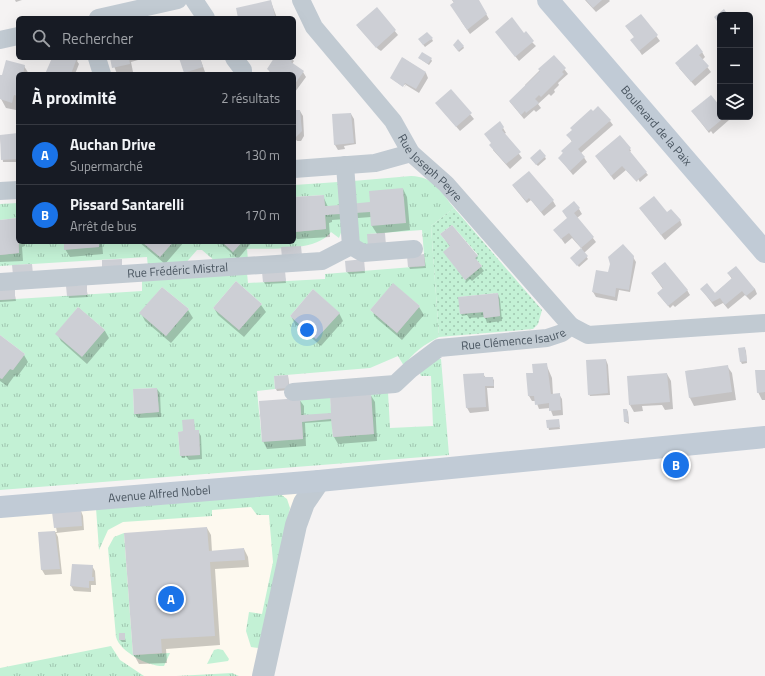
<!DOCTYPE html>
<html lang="fr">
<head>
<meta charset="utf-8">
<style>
	:root { --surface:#171b24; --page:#20242c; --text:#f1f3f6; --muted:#9ea1a6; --line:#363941; --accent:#1a73e8 }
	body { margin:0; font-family:"Titillium Web",sans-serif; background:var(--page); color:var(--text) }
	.controls { position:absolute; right:12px; top:12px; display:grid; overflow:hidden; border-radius:6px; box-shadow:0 4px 16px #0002 }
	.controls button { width:36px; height:36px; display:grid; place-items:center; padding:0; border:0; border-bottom:1px solid var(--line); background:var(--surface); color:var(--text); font:20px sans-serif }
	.you { position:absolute; left:307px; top:330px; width:14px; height:14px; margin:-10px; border:3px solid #fff; border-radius:50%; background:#1a73e8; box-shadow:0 0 0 6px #1a73e833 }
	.badge { display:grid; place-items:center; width:26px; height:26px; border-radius:50%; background:var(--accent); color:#fff; font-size:13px; font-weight:700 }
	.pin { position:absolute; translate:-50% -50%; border:2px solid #fff; box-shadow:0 1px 4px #0006 }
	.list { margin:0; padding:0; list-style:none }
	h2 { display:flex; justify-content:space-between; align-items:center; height:52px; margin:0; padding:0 16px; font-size:17px }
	h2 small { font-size:13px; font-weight:400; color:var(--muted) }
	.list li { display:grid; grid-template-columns:26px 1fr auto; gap:12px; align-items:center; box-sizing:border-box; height:60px; padding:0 16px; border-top:1px solid var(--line) }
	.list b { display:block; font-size:15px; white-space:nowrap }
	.list p { margin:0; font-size:13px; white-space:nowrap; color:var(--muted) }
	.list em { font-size:13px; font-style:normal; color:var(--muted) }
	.icon { flex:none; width:22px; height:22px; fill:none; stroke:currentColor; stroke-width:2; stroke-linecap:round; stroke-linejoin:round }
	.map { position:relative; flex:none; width:765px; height:676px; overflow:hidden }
	.search { position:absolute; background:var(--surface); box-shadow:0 4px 16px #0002; left:16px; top:16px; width:280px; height:44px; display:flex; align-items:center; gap:10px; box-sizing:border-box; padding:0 14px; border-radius:6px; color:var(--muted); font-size:15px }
	.panel { position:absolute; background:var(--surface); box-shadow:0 4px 16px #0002; left:16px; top:72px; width:280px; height:172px; border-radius:6px }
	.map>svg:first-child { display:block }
	.commercial { fill:#fdf9ef }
	.grass { fill:url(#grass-tufts); fill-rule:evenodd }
	.garden { fill:url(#garden-dots); fill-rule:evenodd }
	.shadow { fill:#0003 }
	.building { fill:#cdcfd5 }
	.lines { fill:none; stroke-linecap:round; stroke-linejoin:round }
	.minor { stroke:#c1cad2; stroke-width:18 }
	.tertiary { stroke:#c1cad2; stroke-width:22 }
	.secondary { stroke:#c1cbd6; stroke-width:22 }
	.labels { text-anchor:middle; stroke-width:4; stroke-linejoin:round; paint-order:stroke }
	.street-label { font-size:12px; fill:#4a5661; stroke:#fff }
</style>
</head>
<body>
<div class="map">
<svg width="765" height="676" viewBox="0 0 765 676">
	<defs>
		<pattern id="grass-tufts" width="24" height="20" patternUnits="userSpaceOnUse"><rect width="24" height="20" fill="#c3f1d5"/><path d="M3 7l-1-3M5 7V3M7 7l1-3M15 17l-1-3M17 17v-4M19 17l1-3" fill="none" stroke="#a0c6b0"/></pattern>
		<pattern id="garden-dots" width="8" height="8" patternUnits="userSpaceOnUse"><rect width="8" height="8" fill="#c3f1d5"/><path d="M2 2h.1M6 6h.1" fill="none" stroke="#a0c6b0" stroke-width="1.8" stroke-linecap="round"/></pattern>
	</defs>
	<rect width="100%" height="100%" fill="#f5f3f3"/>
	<path class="commercial" d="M319,481L263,676H0V507Z"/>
	<path class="grass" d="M411,176C435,177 440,191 454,208L431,226L439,337C425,344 412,353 404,366L398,356L370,368L274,376L275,389L257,391L262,441L303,439L300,398L330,396L333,437L373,434L371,393L388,392L390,428L433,426L431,376H421L419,371L436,359H441L449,455L0,490V378L2,379L10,369L13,370L25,354L0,335V300L142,291V281L247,273L248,283L325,279V274L425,266L422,230L368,234V247L359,241L353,181ZM236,281L262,304L239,330L213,308ZM393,284L420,306L397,333L370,310ZM162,287L189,309L166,336L140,313ZM313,289L339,313L316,339L290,316ZM78,307L105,330L82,356L56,334ZM157,388L159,412L134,414L133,389ZM199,430L200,455L180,456L178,432Z
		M338,182C340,200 347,221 339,238L331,232C316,252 271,248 247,249L248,260L216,262L202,250H197L183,266L148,268L147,257L0,266V255L19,253V242H64V249L99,247V242H142L160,257L173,242H222L233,252L242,242H294V232L326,229L325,215H329L328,206H325L323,195L294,197V185Z
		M18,203V229L17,218L0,220V204Z
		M279,493L287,499L290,508L259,648L251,647L246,631L249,612L262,614L273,562L269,515H257L251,507L212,510V516L123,522L108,530L99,550L96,508Z
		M124,533L133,655L170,653L164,666C149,667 120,652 116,637L108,548L114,537Z
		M111,646L120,660L144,676H0V668Z
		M218,649L223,650L229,659L228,661L207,664L214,650Z
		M232,673L239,676H176Z"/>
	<path class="garden" d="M454,208L542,310L538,324L533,329L439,337L431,226ZM452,225L478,255L475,258L482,266L465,280L444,252L450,246L440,234ZM498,293L500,316L484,318L483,312L460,314L459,297Z"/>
	<path class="shadow" d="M15,0H22L16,2Z
		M452,0H478L489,19L470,34L461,21L460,11Z
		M585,0H609L610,1L596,12Z
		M271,2L277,18H239L237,9Z
		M377,9L398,35L381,51L378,49L358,27Z
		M641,15L660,41L642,55L636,46L635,38L626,26Z
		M496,32L524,34L536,46L519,61Z
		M432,39L433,41L425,47L421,42Z
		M463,46L464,48L459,52L455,47Z
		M702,52L705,57L702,60L711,72L695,86L679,68Z
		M554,56L568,74L558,83L559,85L554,90L555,92L551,96L549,94L538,104L541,108L536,112L534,110L524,119L510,102L526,88L525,85Z
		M53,58H79L77,61L79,64L75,74H46Z
		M111,58H145L131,62L133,72L122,74H117Z
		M180,58H200L205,72L198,74H186Z
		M275,58H291L294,61L292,64L303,72L306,77L295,92L294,74H271L268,69Z
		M403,58L426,73L428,78L419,93L406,85L404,88L406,84L402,86L391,78Z
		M419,58L431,59L432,61L429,65Z
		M24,66L29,74H18V102L16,110L6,108L0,97V76Z
		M451,91L474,119L460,131L440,108Z
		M720,108V117H727L729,120L713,134L711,131L709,133L692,111Z
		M294,111H300L303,116L304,136L301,141H297L294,137Z
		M351,114L354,119L356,144L344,146L345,149L338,150L335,145L333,115Z
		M610,121L613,125L581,153L587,162L573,175L559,158L572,142L568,135Z
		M500,123L506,133L504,134L522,158L510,169L493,150Z
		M18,134V162H3L0,136Z
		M620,136L630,149L631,151L629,152L648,175L640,182L638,179L637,182L626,170L614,180L596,156Z
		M545,157L546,159L538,166L532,160Z
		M513,186L553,201L556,206L544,216L531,200L527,203L526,202Z
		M403,189L407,197L410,230L384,233L386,248L372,226L371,217L332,220V222L329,223L330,237L297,239L294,234V198L323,196L328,207L371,203Z
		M640,208L667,213L680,220L682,225L665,240Z
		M579,209L582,214L577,218L596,242L584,253L588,259L579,267L572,258L582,249L572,238L565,244L555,230L568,219L563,211Z
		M16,219L18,222V242H44L25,243V246L22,247L23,261L0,262V221Z
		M442,235L477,256L478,258L476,260L484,271L472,281L470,279L467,282L458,271L450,247Z
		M65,242H102L103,254L70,257L65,249Z
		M139,242H184L165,264Z
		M219,242H252L238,259Z
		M424,255L426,268L410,269L409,267Z
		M633,257L636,262L630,292L619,290L617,301L596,297L593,292L608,273Z
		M363,260L365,273L349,274L347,272Z
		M284,272L286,283L265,284L264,282Z
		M728,273L755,289L757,294L750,300L745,295L728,309L723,303L715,307L701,289L714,294L732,279Z
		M652,274L687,290L690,295L675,307L673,305L670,308L658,294L663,289Z
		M236,282L261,305L266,312L244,337L218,315L214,308Z
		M393,285L419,307L424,315L402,340L376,318L372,310Z
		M86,286L88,297L69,298L68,295Z
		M162,288L188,310L193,318L171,343L145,321L141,313Z
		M14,290L16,301L0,302V291Z
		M498,294L500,299L502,321L487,323L485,317L469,318L467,315L462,316L461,314Z
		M79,308L105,331L109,338L87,364L61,341L57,334Z
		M339,313L343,321L321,346L295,324L291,316Z
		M0,337L24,355L28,362L17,377L15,375L7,386L0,381Z
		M739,349H745L746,351L747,363L742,364L741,362Z
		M606,360L608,365L610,395L590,396L589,394Z
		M546,364L552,378L553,395L559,394L562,399L563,415L553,416L550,408L539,409L536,401H532L529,396L527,374H534Z
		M727,366L732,373L736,400L694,406L690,398L686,371Z
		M765,371V400H762L758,392Z
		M483,374L486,378H492L494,380V388H487L489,411L470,413L467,408L464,375Z
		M667,374L671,381L673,409L665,410L662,405L642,406L643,411L634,412L630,405Z
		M288,376L290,390L277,391L276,389Z
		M157,389L160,393L161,417L138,418L135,414Z
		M370,394L375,402L377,441L338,444L334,437L333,421L305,423L306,446L267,449L263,441L299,399L304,406V416L332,414Z
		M627,410L628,412L629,424L625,422Z
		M193,420L195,431H198L201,436L202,459L189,460L185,455V458H182L181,456L184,432Z
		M558,420L560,429L549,430L547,421Z
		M81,511L83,516L84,530L56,533L58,537L62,574L45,575L42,570L39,533L57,532L53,513Z
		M207,528L211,535L212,552L244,549L248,557L249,567L215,569L220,645L166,649L167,663L139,664L134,655Z
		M73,565L92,566L95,571L96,585H91V592L74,591L71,586Z
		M124,634L126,642H122L120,640Z"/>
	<path class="building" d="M271,0L275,16L238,18L236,8Z
		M452,0H479L487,14L467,30L450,5L454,2Z
		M586,0H602L593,8Z
		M377,7L396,30L376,48L356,25Z
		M724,9L728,15H720V25L714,17Z
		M641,14L658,35L639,51L630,40L634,37L625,26Z
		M512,17L524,33L526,31L534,41L515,57L495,32Z
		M427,32L433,38L423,45L418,39Z
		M458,39L464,46L458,51L453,45Z
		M697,44L703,52L699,55L709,66L691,82L675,63Z
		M422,52L432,58L428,64L418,58Z
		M554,55L566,68L562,72L564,74L541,97L539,95L535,99L539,103L526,113L525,111L521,115L509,101L540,71L538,69Z
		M402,57L426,72L416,89L405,83L403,87L390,78Z
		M52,58H77L71,74H45Z
		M110,58H129L130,64L112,68Z
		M179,58H200L203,67L184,73Z
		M274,58H294L291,62L304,71L294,85V74H273L267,69Z
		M6,60L25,65L23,74H18V96L14,95L12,103L0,99V75H2Z
		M451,89L472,113L456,127L435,103Z
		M711,95L720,106V117H725L708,131L691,111Z
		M598,106L611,120L578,149L585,157L570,171L558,158L563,153L561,151L572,141L566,135L572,130L570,128L581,118L591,109L593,111Z
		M294,110H300L302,131L296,137H294Z
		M351,113L354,143L334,145L332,114Z
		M500,121L504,127L502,130L521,152L506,164L489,145L491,143L484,134Z
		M18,133V159L1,160L0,135Z
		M620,135L631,148L629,150L647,172L636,181L622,166L611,176L595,156Z
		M540,149L546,156L536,165L530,158Z
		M529,171L554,200L541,212L529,198L526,201L512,185Z
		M403,188L406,223L371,226L370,212L325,215L326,229L294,232V197L324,195L325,206H328L370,202L369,191Z
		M654,196L667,212L671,209L681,220L661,235L639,208Z
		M574,201L580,208L574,213L594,237L581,248L569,233L561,239L553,230L567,218L562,211Z
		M17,218L19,253L0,255V220Z
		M452,225L478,256L475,258L482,266L465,280L443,252L450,246L440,234Z
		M385,233L386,246L368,247L367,234Z
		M64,242H99V247L64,250Z
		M142,242H173L160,257Z
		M222,242H242L233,252Z
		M623,244L634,256L629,290L616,288L615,297L592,292L596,270L608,272L610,264L608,257Z
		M301,246L302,256L282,258L281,247Z
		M581,248L588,256L577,266L570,258Z
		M424,254L425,266L408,267L407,256Z
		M122,259V270L102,271V260Z
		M364,259L365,271L346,272L345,261Z
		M665,262L688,290L668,306L657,293L663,288L651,273Z
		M32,264L33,274L13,275L12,265Z
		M736,266L755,289L746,296L742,291L725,305L720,298L712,302L700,289L707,283L715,293L732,278L727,273Z
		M285,271L286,281L263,282L262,272Z
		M236,281L262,304L239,330L213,308Z
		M393,283L420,306L397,333L370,310Z
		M87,285V295L67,296L66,286Z
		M162,287L189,309L166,336L139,313Z
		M15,289V299L0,300V290Z
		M313,289L340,313L316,339L290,316Z
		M498,293L500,316L484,318L483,312L460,314L458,297Z
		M78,307L105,330L82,357L55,334Z
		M0,335L25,354L13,370L10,369L2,379L0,378Z
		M745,347L747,361L740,362L738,348Z
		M606,359L608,393L588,395L586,360Z
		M547,363L551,394L560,393L561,410L549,411V403L535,405L534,396H528L526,373H533L532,364Z
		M728,365L732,392L689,398L685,371Z
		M755,370H765V392L757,393Z
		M484,373V377H493L494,386H485L486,407L466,408L463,374Z
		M667,373L670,402L629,405L627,376Z
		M288,375L289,388L275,389L274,376Z
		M157,388L159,412L134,414L133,389Z
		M371,393L374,434L333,437L331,419L302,422L303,439L262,442L259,401L300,398L301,415L331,413L330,396Z
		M623,409H627L629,422H624Z
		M194,419L195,430H199L200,455L180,456L178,432L183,431L182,420Z
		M559,419L560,427L547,428L546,420Z
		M81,510L82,526L54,528L52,512Z
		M207,527L209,551L244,548L245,560L210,562L215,636L161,639L162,653L133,655L124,533Z
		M55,531L60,569L41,570L38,532Z
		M72,564L93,565L92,577H94V581H89V588L70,586Z
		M119,633H125V640H119Z"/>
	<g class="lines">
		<g class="minor">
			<path d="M194,0L206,18"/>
			<path id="s1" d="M301,0L314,27L393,121L411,153L446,184L571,326"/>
			<path d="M98,18L178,0"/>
			<path d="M0,40L18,36"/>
			<path d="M97,58L102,74"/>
			<path d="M234,58L243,70V74"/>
			<path d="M294,169L375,163L411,153"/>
			<path d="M0,191L18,190"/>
			<path d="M351,246L363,253L414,249"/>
			<path id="s2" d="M0,282L322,261L351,246L345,165"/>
			<path id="s3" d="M293,392L395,384L411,369L439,348L547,338L562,333L571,326L588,335L765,323"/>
		</g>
		<path class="tertiary" d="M263,676L296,525L304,503L319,481"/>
		<g class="secondary">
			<path id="s4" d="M548,0L765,252"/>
			<path id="s5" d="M0,507L319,481L765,437"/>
		</g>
	</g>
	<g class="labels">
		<g class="street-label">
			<text dy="4" stroke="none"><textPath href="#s4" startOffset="166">Boulevard de la Paix</textPath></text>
			<text dy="4" stroke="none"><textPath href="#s1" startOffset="213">Rue Joseph Peyre</textPath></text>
			<text dy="4" stroke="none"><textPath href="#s2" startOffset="178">Rue Frédéric Mistral</textPath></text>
			<text dy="4" stroke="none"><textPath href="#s3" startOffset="234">Rue Clémence Isaure</textPath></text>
			<text dy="4" stroke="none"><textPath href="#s5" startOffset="160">Avenue Alfred Nobel</textPath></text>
		</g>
	</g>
</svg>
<div class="controls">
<button>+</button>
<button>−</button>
<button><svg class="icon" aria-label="layers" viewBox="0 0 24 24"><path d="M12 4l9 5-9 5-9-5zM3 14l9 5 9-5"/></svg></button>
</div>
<div class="you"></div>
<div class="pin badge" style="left:171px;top:599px">A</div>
<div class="pin badge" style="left:676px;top:465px">B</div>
<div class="search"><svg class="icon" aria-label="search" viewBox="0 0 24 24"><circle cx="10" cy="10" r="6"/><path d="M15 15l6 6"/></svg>Rechercher</div>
<section class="panel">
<h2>À proximité<small>2 résultats</small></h2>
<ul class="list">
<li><span class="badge">A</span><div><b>Auchan Drive</b><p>Supermarché</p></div><em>130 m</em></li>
<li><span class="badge">B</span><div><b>Pissard Santarelli</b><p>Arrêt de bus</p></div><em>170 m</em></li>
</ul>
</section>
</div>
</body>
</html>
